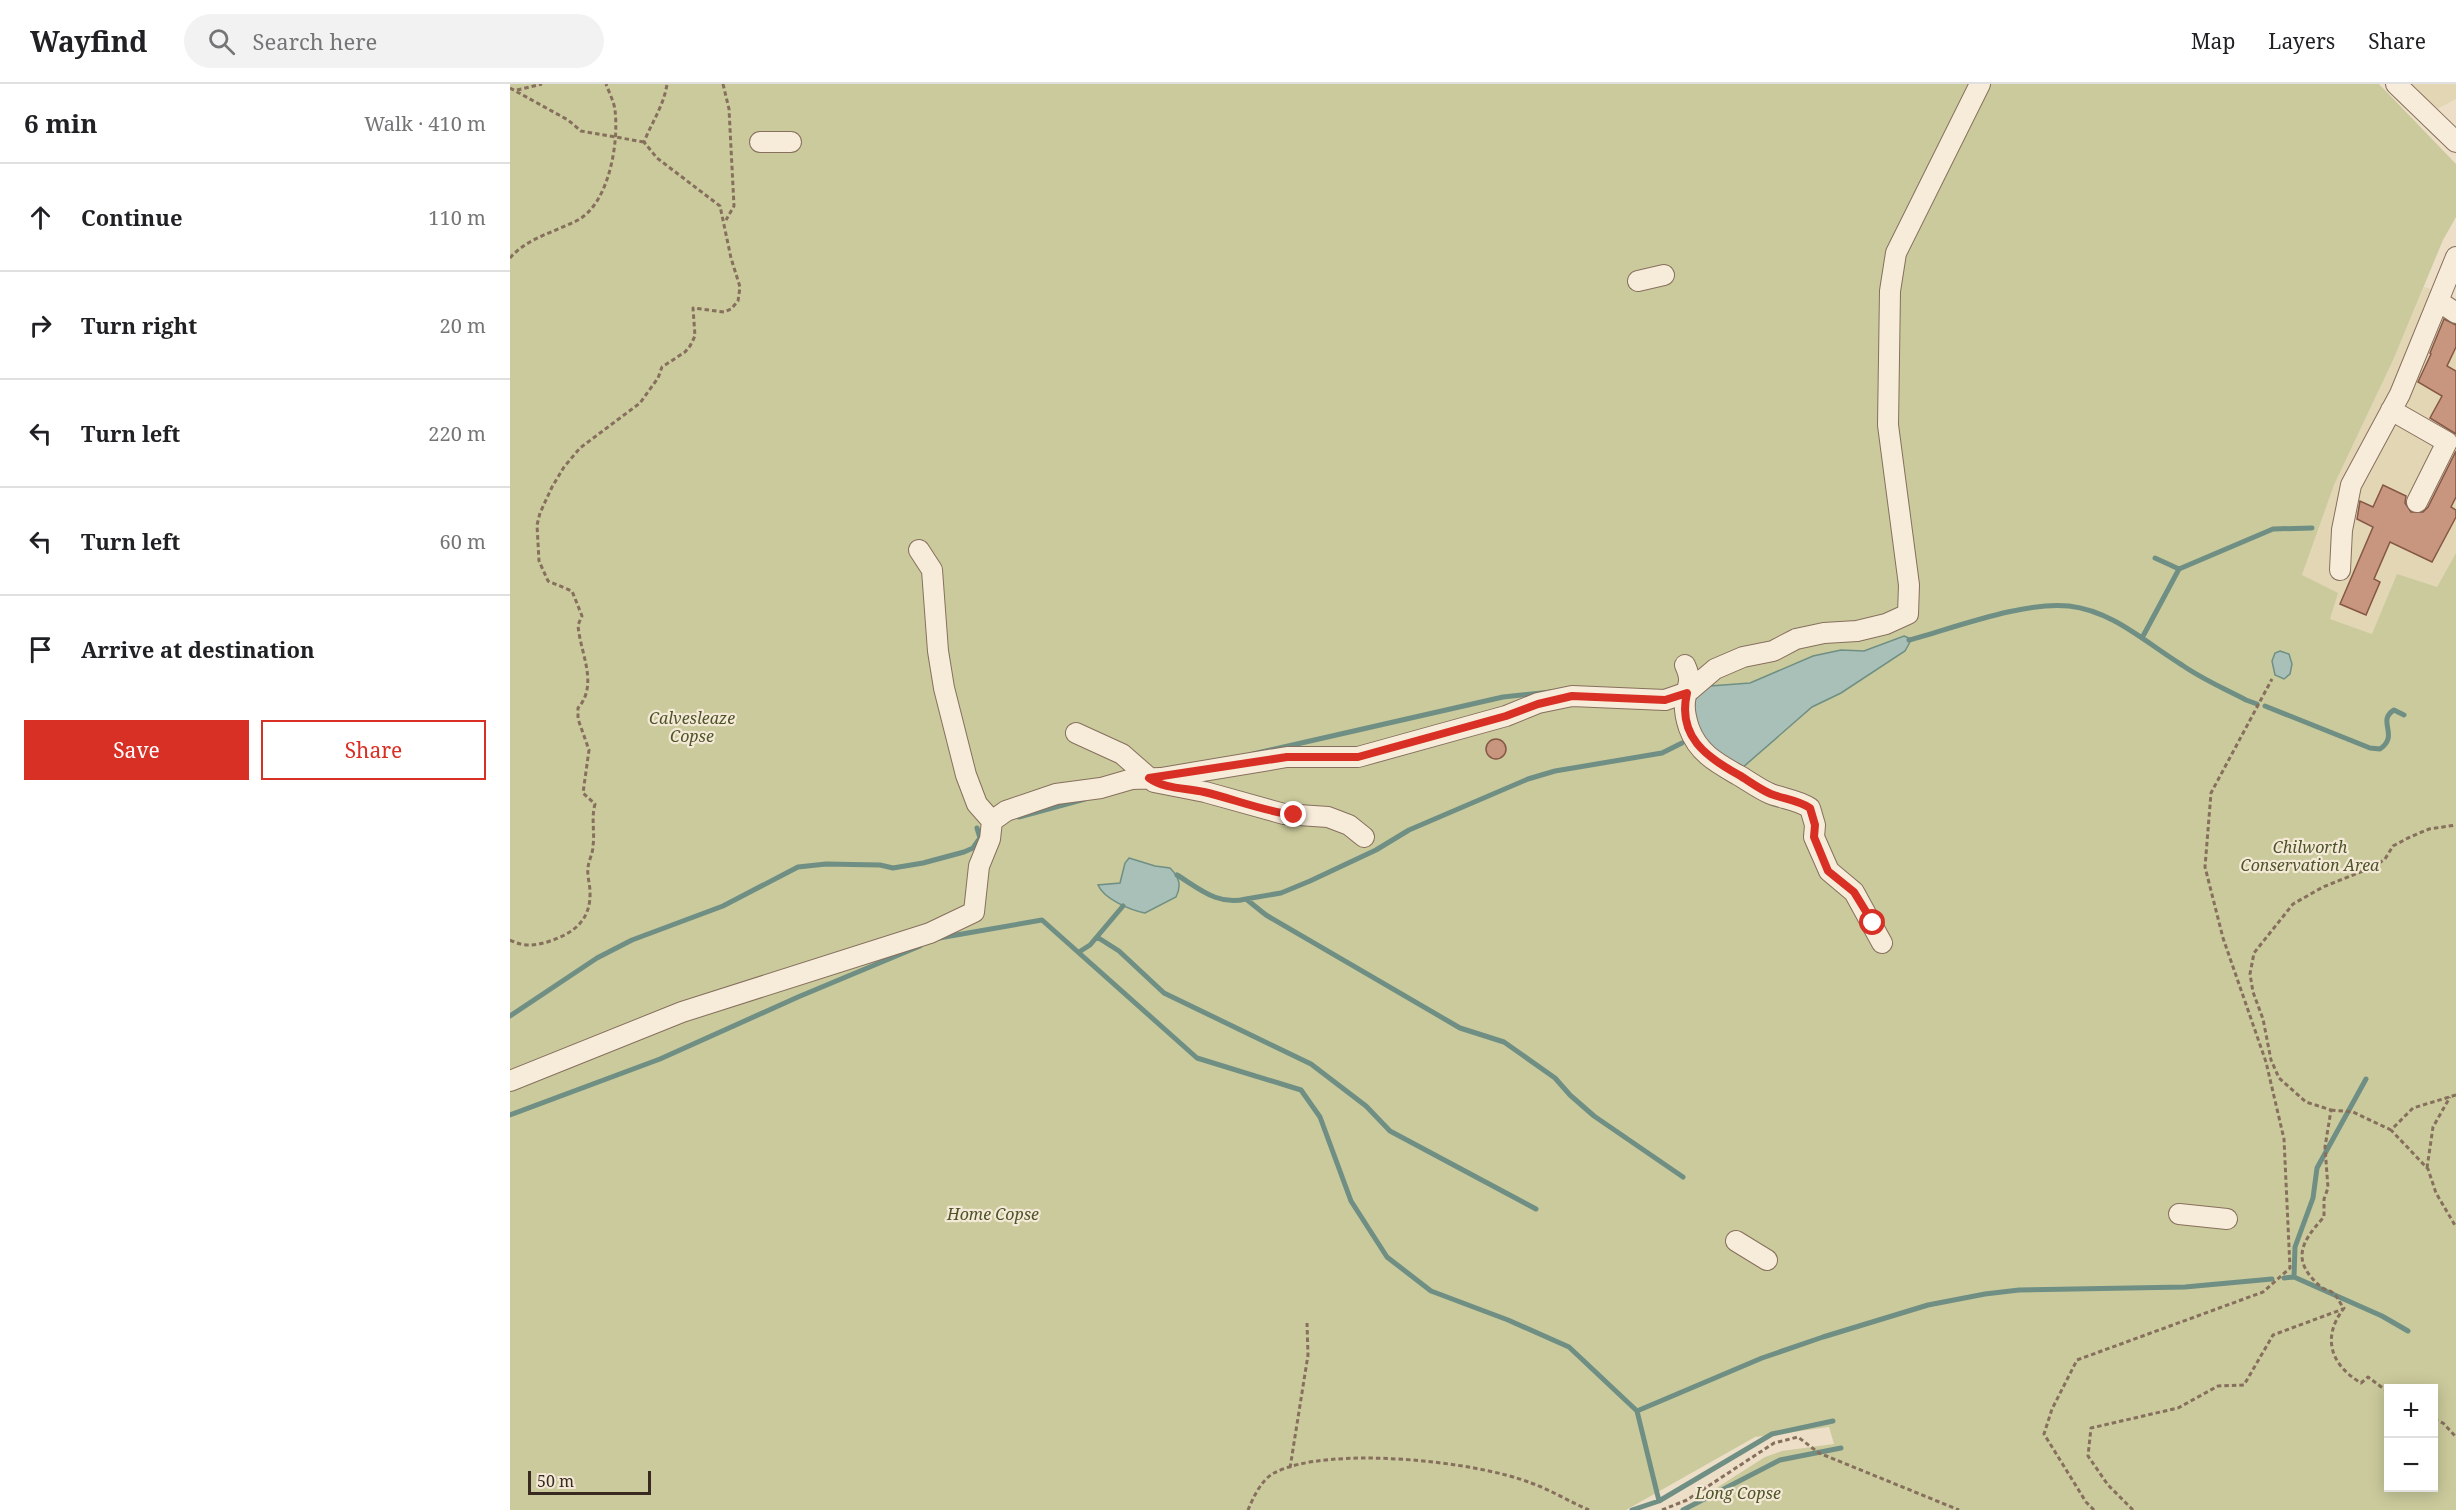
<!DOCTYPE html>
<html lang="en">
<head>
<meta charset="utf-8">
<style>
	:root { --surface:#fff; --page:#f2f2f2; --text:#202124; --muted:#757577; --line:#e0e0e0; --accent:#d93025 }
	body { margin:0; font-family:"Noto Serif",serif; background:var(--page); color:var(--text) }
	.controls { position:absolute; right:18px; bottom:18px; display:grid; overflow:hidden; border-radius:0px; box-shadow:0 3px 15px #0003 }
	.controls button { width:54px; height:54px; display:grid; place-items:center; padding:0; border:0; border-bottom:2px solid var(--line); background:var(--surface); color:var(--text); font:30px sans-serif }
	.scale { position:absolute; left:18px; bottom:15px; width:123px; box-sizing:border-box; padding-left:6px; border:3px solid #382a20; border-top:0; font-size:16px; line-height:21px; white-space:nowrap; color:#382a20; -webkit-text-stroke:4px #f4e9d7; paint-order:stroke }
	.stop { position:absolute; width:18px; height:18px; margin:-14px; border:4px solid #d93025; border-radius:50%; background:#fff }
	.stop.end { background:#d93025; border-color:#fff; box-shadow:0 2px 6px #0008 }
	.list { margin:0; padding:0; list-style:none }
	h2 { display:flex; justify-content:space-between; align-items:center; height:78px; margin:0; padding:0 24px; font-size:26px }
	h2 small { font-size:20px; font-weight:400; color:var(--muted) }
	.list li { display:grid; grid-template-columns:39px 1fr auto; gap:18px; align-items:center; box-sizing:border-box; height:108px; padding:0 24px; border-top:2px solid var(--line) }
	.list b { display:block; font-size:22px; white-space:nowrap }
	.list em { font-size:20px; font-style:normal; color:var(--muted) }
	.actions { display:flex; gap:12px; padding:18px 24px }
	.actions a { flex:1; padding:14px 0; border:2px solid var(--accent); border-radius:0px; text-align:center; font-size:21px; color:var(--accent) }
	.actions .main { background:var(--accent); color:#fff }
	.icon { flex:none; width:33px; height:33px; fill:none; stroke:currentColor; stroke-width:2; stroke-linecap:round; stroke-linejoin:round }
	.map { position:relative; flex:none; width:1946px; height:1426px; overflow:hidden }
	header { display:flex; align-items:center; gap:36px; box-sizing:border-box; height:84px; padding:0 30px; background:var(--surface); border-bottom:2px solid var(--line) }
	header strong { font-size:28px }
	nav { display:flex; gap:33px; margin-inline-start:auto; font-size:21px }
	.search { width:420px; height:54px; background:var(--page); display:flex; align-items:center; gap:15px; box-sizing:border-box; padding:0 21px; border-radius:33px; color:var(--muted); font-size:22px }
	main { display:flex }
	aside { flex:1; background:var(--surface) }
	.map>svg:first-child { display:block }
	.farmland { fill:#e2d6b5 }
	.green { fill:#caca9c; fill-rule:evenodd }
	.water { fill:#a8c0b7; stroke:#6f8f84; stroke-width:1.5 }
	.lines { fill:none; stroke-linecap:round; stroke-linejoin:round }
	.stream { stroke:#6f8f84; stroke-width:5 }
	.building { fill:#c8967f; stroke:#855745; stroke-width:1.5 }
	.minor-casing { stroke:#876f5d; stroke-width:22 }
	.path { stroke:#876f5d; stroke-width:3; stroke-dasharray:4.5 3; stroke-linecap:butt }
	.minor { stroke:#f7ecda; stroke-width:20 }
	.route { stroke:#d93025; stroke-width:8 }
	.labels { text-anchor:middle; stroke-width:4.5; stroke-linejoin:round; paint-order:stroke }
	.park-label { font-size:16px; font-style:italic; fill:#4d5428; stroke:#f4e9d7 }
</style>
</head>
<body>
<header>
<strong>Wayfind</strong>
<div class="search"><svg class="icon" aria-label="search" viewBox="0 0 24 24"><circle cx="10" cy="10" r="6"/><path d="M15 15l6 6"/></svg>Search here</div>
<nav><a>Map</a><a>Layers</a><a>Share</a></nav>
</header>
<main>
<aside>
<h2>6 min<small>Walk · 410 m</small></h2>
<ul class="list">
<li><svg class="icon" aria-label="ahead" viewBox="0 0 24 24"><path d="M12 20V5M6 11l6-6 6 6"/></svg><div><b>Continue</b></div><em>110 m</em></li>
<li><svg class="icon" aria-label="right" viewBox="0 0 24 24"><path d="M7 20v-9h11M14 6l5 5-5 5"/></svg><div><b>Turn right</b></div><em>20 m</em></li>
<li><svg class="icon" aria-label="left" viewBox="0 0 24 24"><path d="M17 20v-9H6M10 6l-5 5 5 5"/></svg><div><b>Turn left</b></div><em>220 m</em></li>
<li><svg class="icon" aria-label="left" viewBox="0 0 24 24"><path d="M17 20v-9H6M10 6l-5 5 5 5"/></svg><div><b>Turn left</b></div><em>60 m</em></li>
<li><svg class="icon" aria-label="arrive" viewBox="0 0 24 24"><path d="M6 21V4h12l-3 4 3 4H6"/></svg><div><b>Arrive at destination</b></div></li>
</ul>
<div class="actions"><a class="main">Save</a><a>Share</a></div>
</aside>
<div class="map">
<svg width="1946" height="1426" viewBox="0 0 1946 1426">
	<rect width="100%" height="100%" fill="#ecdec7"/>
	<path class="farmland" d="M1902,0H1946V15L1927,25Z
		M1914,203L1940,211L1946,215V469L1927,503L1862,550L1819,535L1792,491L1824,401L1884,274Z"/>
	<path class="green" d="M0,0H1869L1946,80V133L1933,156L1884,274L1824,401L1792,491L1828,509L1820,535L1862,550L1887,490L1927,503L1946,469V1426H1172L1255,1373L1272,1367L1324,1360L1319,1343L1245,1353L1116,1426H0ZM1878,1304H1924V1404H1878Z"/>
	<path class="water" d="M1394,552L1399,554L1400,558L1395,567L1331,609L1302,623L1232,684L1208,673L1183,637L1185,616L1188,611L1200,602L1240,599L1303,572L1331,566L1354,567Z
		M1770,567L1779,570L1782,580L1780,590L1774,595L1765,591L1762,577L1765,569Z
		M619,774L645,782L660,784C669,793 672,801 666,813L635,829C620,826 594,815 588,801L610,799L615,779Z"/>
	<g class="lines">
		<path class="stream" d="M1645,474L1669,485
			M1632,554L1669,485L1763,445L1802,444
			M1399,556C1444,544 1514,517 1559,522C1603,527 1636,559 1672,581C1692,595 1715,605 1736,616L1747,620
			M1755,622L1860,664L1870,665C1890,651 1866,637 1884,626L1894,631
			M743,670L993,613L1041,608
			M509,733L575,715
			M667,791C690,805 708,822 736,815L756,831L950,944L994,958L1045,994L1060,1011L1084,1032L1173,1093
			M736,815L771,809L800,797L866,766L899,746L1018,695L1045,687L1152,669L1172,659
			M587,853L609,867L654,909L801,980L856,1022L880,1047L1026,1125
			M429,854L532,836L687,974L791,1006L810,1033L841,1117L877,1173L921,1207L998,1236L1059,1263L1127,1327L1149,1417
			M569,868L580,861L613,822
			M0,932L87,874L122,856L213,822L288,783L316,780L370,781L383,784L413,779L454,768L463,764L470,754L467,744
			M0,1031L150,975L288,913L410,862
			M1784,1193L1785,1163L1803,1114L1807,1084L1856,995
			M1774,1194L1784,1193L1872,1232L1898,1247
			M1127,1327L1252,1274L1313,1253L1418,1221L1475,1210L1509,1206L1675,1203L1762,1195
			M1122,1426L1149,1417L1262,1350L1323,1337
			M1173,1426L1270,1376L1331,1364"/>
	</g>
	<path class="building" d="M1934,235L1946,241V263L1937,282L1946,287V350L1920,334L1932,312L1908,298L1921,270L1920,269Z
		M1946,367V413L1941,423L1946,426V433L1922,478L1880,458L1864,495L1870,498L1856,531L1830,520L1863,443L1847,435L1850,417L1863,423L1873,401L1896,412L1895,419L1901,428H1913L1918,423Z
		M976 665a10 10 0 1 1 20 0a10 10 0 1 1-20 0Z"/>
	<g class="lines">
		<g class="minor-casing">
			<path id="minor" d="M1886,0L1946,58
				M250,58H281
				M1128,197L1154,191
				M1928,217L1946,229
				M1881,326L1937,358L1907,418
				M1830,486L1832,446L1841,401L1890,310L1946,173
				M1175,581C1183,599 1177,600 1175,617C1174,626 1176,635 1179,644C1188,669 1207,679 1228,691C1239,697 1249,705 1261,710C1274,715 1288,716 1300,724L1305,741L1304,753L1319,787L1344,808L1372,859
				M566,649L612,670L644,698L695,708L774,730L818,733L839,741L854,753
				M482,737L496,727L546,710L591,704L622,695L651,694L777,673H848L996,632L1028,619L1062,612L1155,616L1178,608L1205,585L1233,573L1263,567L1286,555L1314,549L1347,547L1376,540L1398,530L1399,501L1378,341L1380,207L1386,169L1470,0
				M0,997L172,928L420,849L464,828L469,782L480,755L482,737L467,720L456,691L434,604L428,567L422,486L409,466
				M1669,1130L1717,1135
				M1226,1157L1257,1176"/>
		</g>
		<path class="path" d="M213,0L219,25L224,122L216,136
			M0,4L58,36L71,47L134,58
			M7,6L32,0
			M0,174C17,154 45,148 68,136C99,119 109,59 105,26C104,18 99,8 96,0
			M0,856C13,863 26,862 40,857C64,849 81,836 80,808C80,800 77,792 78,785C78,777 83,770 83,762C85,748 81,735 85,720L73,709L79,666L68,635V624C89,600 70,569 68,541L72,532L62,507L38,497L29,477L27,441L30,429L42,403L54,383L70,364L130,319L148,294L152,283L175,268L180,262L185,252L183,224L214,228L221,225L228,217L230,203L221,174L210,122L147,74L134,58C142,38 154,21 157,0
			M1946,1011L1903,1024L1881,1046L1918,1085L1926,1109L1946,1143
			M1821,1026L1843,1028L1881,1046
			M1917,1084L1923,1043L1940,1013
			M1878,1308L1858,1293L1851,1299C1821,1281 1811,1254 1834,1224C1830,1220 1828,1213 1823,1209C1820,1206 1814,1206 1811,1203C1781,1177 1790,1159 1814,1133V1115L1818,1104L1815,1063L1821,1026L1796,1018L1769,994L1761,976L1753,935L1743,908L1740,890L1744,869L1783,820L1813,803L1863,783L1875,775L1883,762L1898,754L1919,745L1946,741
			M1924,1335L1933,1339L1946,1353
			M780,1384L798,1271L797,1239
			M738,1426C743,1414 751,1396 764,1389C817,1361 966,1377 1021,1399C1041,1406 1060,1418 1079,1426
			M1152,1426L1177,1416L1264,1359L1288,1353L1309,1369L1449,1426
			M1584,1426L1576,1418L1534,1350L1542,1325L1567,1276L1753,1208L1780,1184L1774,1055L1756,978L1713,854L1695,783L1701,709L1762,595
			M1623,1426L1598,1401L1578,1372L1581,1344L1668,1324L1708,1302L1734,1301L1763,1251L1833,1225"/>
		<use href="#minor" class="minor"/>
	</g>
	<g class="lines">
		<path class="route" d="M784,731C753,727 724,715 694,708C676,704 654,705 639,694L777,673H848L996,632L1028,620L1062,612L1155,616L1177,609C1167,652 1196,673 1229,691C1239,697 1249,705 1261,710C1274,715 1288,716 1300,724L1305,741L1304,753L1318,787L1344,808L1363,839"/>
	</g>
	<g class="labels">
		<g class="park-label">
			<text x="182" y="640">Calvesleaze<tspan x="182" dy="18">Copse</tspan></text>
			<text x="1800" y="769">Chilworth<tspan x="1800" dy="18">Conservation Area</tspan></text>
			<text x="483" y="1136">Home Copse</text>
			<text x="1228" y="1415">Long Copse</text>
		</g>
	</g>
</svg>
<div class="controls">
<button>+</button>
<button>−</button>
</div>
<div class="scale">50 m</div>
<div class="stop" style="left:1363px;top:839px"></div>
<div class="stop end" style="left:784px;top:731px"></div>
</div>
</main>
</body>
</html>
